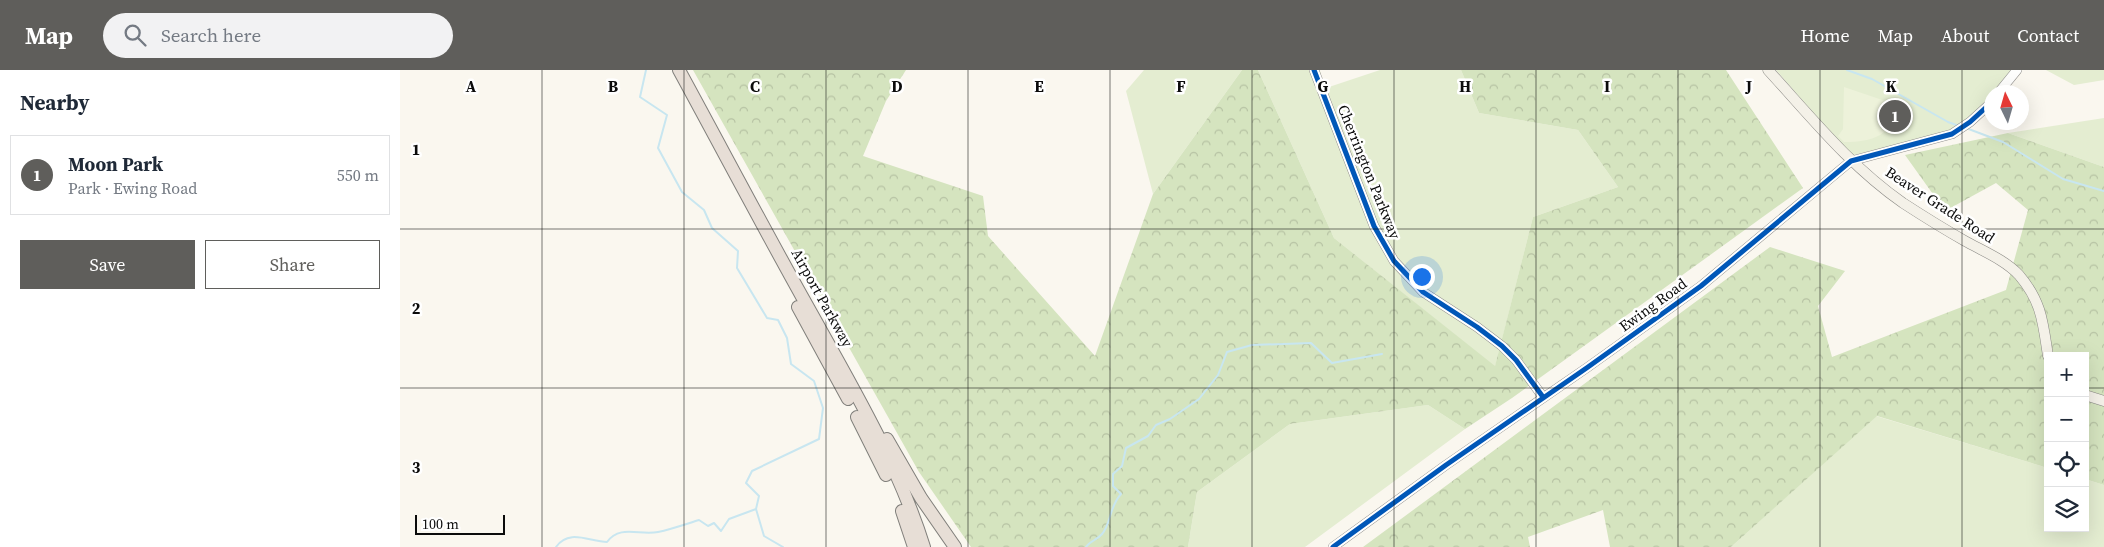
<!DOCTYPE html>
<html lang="en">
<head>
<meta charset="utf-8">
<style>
	:root { --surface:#fff; --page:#f2f2f3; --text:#1f2937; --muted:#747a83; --line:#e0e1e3; --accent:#5f5e5b }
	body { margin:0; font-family:"Source Serif 4",serif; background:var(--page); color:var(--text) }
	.controls { position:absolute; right:15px; bottom:15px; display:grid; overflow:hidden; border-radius:0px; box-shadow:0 5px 20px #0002 }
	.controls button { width:45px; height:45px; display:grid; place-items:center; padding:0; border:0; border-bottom:1px solid var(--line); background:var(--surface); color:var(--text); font:25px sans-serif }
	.compass { position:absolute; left:1584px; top:15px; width:45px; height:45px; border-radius:50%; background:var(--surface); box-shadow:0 5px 20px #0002; rotate:355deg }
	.scale { position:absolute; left:15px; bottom:12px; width:90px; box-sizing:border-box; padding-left:5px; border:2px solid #0b0b0b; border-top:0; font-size:14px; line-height:18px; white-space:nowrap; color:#0b0b0b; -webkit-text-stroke:4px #fff; paint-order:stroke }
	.you { position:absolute; left:1021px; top:206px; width:18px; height:18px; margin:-12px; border:4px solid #fff; border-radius:50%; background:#1a73e8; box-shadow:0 0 0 8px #1a73e833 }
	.badge { display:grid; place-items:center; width:32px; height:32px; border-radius:50%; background:var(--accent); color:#fff; font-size:16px; font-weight:700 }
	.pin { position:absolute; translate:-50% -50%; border:2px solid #fff; box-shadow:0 1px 5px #0006 }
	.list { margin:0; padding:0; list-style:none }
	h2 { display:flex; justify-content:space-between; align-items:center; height:65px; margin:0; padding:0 20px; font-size:21px }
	h2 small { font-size:16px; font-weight:400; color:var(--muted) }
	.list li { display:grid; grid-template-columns:32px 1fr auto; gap:15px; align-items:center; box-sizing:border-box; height:80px; margin:0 10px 10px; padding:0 10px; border:1px solid var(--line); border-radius:0px }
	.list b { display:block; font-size:19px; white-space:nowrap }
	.list p { margin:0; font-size:16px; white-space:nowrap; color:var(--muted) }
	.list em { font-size:16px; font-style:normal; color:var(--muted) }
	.actions { display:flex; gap:10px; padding:15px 20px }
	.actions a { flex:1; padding:11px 0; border:1px solid var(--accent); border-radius:0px; text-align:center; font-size:18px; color:var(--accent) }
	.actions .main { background:var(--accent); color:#fff }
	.icon { flex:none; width:28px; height:28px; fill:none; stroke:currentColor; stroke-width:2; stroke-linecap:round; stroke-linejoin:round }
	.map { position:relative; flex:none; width:1704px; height:477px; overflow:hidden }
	header { display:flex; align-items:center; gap:30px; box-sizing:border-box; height:70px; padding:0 25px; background:var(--accent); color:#fff }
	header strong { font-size:24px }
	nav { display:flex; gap:28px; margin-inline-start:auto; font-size:18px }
	.search { width:350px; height:45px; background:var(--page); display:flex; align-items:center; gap:12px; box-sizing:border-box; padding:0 18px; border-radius:28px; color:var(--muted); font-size:19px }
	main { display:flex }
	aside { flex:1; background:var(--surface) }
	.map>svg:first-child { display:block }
	.grass { fill:#e4edd1 }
	.forest { fill:url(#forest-crowns) }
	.pitch { fill:#edf2da }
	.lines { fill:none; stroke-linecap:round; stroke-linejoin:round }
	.stream { stroke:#c8e6f0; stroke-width:2 }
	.tertiary-casing { stroke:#93918e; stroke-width:10 }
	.secondary-casing { stroke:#898884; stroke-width:11 }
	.motorway-casing { stroke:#807f7b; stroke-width:14 }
	.tertiary { stroke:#fefefd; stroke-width:9 }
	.secondary { stroke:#f4f1e8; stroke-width:10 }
	.motorway { stroke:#e7ded6; stroke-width:12 }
	.cycleway-casing { stroke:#fff; stroke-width:8 }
	.cycleway { stroke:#0057b8; stroke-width:5 }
	.grid { fill:none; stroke:#0b0b0b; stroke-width:1; stroke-opacity:0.55 }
	.labels { text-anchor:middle; stroke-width:5; stroke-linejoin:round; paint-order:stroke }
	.street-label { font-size:15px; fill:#0b0b0b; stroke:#fff }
	.grid-label { font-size:16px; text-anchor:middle; font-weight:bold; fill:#0b0b0b; stroke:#fff; stroke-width:5; stroke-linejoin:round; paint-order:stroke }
</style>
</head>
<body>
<header>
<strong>Map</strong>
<div class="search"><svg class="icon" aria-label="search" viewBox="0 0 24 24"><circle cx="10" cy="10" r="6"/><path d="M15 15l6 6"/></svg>Search here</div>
<nav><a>Home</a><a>Map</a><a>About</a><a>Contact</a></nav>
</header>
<main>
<aside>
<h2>Nearby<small></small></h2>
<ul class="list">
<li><span class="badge">1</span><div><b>Moon Park</b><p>Park · Ewing Road</p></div><em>550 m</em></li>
</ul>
<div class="actions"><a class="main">Save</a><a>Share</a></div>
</aside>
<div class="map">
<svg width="1704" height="477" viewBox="0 0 1704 477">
	<defs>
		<pattern id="forest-crowns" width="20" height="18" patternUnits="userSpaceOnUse" patternTransform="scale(1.25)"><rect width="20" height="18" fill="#d5e4bf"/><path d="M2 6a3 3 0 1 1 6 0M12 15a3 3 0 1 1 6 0" fill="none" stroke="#b6c2a3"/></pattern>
	</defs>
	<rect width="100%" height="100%" fill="#faf7ef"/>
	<path class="grass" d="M744,0H842L753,124L726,21Z
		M858,0H920L923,19L980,0H1061L1079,43L1178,60L1218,117L1133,147L1095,297L934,168Z
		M1376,0H1618L1599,22H1592L1591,32L1562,56L1537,65L1450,86Z
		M1646,0H1704V10L1674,15Z
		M1704,48V97L1608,63Z
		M1028,335L1065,359L905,477H788L797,422L890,354Z
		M1476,346L1648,398V458H1685V409L1704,415V477H1331Z"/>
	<path class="forest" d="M293,0H506L486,31L463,86L583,126L588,166L695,286L753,124L842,0H858L934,168L1095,296L1133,147L1218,117L1178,60L1079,43L1061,0H1326L1403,118L1112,328L1065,359L1028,335L890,354L797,422L788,477H571L519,402Z
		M1608,63L1704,97V415L1685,409V286H1648V398L1477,346L1331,477H1210L1203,440L1128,467L1130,477H963L1370,177L1445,201L1418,236L1432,287L1606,220L1628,140L1596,113L1545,141L1505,85Z"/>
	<path class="pitch" d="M1444,17L1500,36C1491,66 1473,72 1444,72L1438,66L1443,59Z"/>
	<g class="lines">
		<path class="stream" d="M246,0L240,27L267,45L258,78L282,122L304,140L312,158L338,181L337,198L367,248L378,250L387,268L391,294L414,311L423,338L419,369L352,401L346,413L359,426L356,439L364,466L383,477
			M1447,0L1472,9L1548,52L1559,56
			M1566,58L1603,72L1663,109L1704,121
			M156,477C169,458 190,472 207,472C220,454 240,466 258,462C272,459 286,454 299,450L308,456L314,453L321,461L329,449L356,439
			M686,477C690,471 697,470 702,464C711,454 709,437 721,424L713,416V404L722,396L726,378L748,366L756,355L770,349L799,329L818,305L827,282L852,275L911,273L932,293L982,284"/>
		<g class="tertiary-casing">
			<path id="tertiary" d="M914,0L974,156L994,191L1023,222L1077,257L1102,276L1116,290L1143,327
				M1599,22L1617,0
				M933,477L1046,395L1188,297L1301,216L1451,91L1552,64L1570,52L1592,32"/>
		</g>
		<g class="secondary-casing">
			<path id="secondary" d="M1368,0C1411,47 1450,96 1503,133C1523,146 1544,159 1565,171C1583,181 1605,190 1619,205C1642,232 1643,253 1648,286
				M1685,325L1704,331"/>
		</g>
		<g class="motorway-casing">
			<path id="motorway" d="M279,0C321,77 362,155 405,232C449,311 497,391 524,477
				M398,237L448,329
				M457,347L486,405
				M487,369L521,428L555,477
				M502,441L514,477"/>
		</g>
		<use href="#tertiary" class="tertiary"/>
		<use href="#secondary" class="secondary"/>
		<use href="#motorway" class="motorway"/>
		<g class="cycleway-casing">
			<path id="cycleway" d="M914,0L974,156L994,191L1023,222L1077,257L1102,276L1116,290L1143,327
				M933,477L1046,395L1188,297L1301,216L1451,91L1552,64L1570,52L1592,32"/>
		</g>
		<use href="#cycleway" class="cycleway"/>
	</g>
	<path class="grid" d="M142,0V477M284,0V477M426,0V477M568,0V477M710,0V477M852,0V477M994,0V477M1136,0V477M1278,0V477M1420,0V477M1562,0V477M0,159H1704M0,318H1648M1685,318H1704"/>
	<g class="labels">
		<g class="street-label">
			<text transform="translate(969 102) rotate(68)" y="5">Cherrington Parkway</text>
			<text transform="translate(1540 135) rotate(33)" y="5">Beaver Grade Road</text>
			<text transform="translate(422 228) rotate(61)" y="5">Airport Parkway</text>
			<text transform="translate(1253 235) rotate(-36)" y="5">Ewing Road</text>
		</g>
	</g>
	<g class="grid-label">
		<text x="71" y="22">A</text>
		<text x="213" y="22">B</text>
		<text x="355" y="22">C</text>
		<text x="497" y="22">D</text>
		<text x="639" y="22">E</text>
		<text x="781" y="22">F</text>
		<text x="923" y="22">G</text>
		<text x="1065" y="22">H</text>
		<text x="1207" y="22">I</text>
		<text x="1349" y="22">J</text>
		<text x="1491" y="22">K</text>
		<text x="16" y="85">1</text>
		<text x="16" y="244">2</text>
		<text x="16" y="403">3</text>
	</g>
</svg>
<div class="controls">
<button>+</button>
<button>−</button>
<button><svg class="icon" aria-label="locate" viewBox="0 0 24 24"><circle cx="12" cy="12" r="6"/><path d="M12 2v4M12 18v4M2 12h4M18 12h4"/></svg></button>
<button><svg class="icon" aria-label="layers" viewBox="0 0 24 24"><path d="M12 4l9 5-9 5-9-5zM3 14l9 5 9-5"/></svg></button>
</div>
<svg class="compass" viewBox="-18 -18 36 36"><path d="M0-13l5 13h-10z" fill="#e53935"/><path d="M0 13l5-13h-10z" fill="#747a83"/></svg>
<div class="scale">100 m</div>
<div class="you"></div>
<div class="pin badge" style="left:1495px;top:46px">1</div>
</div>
</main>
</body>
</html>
